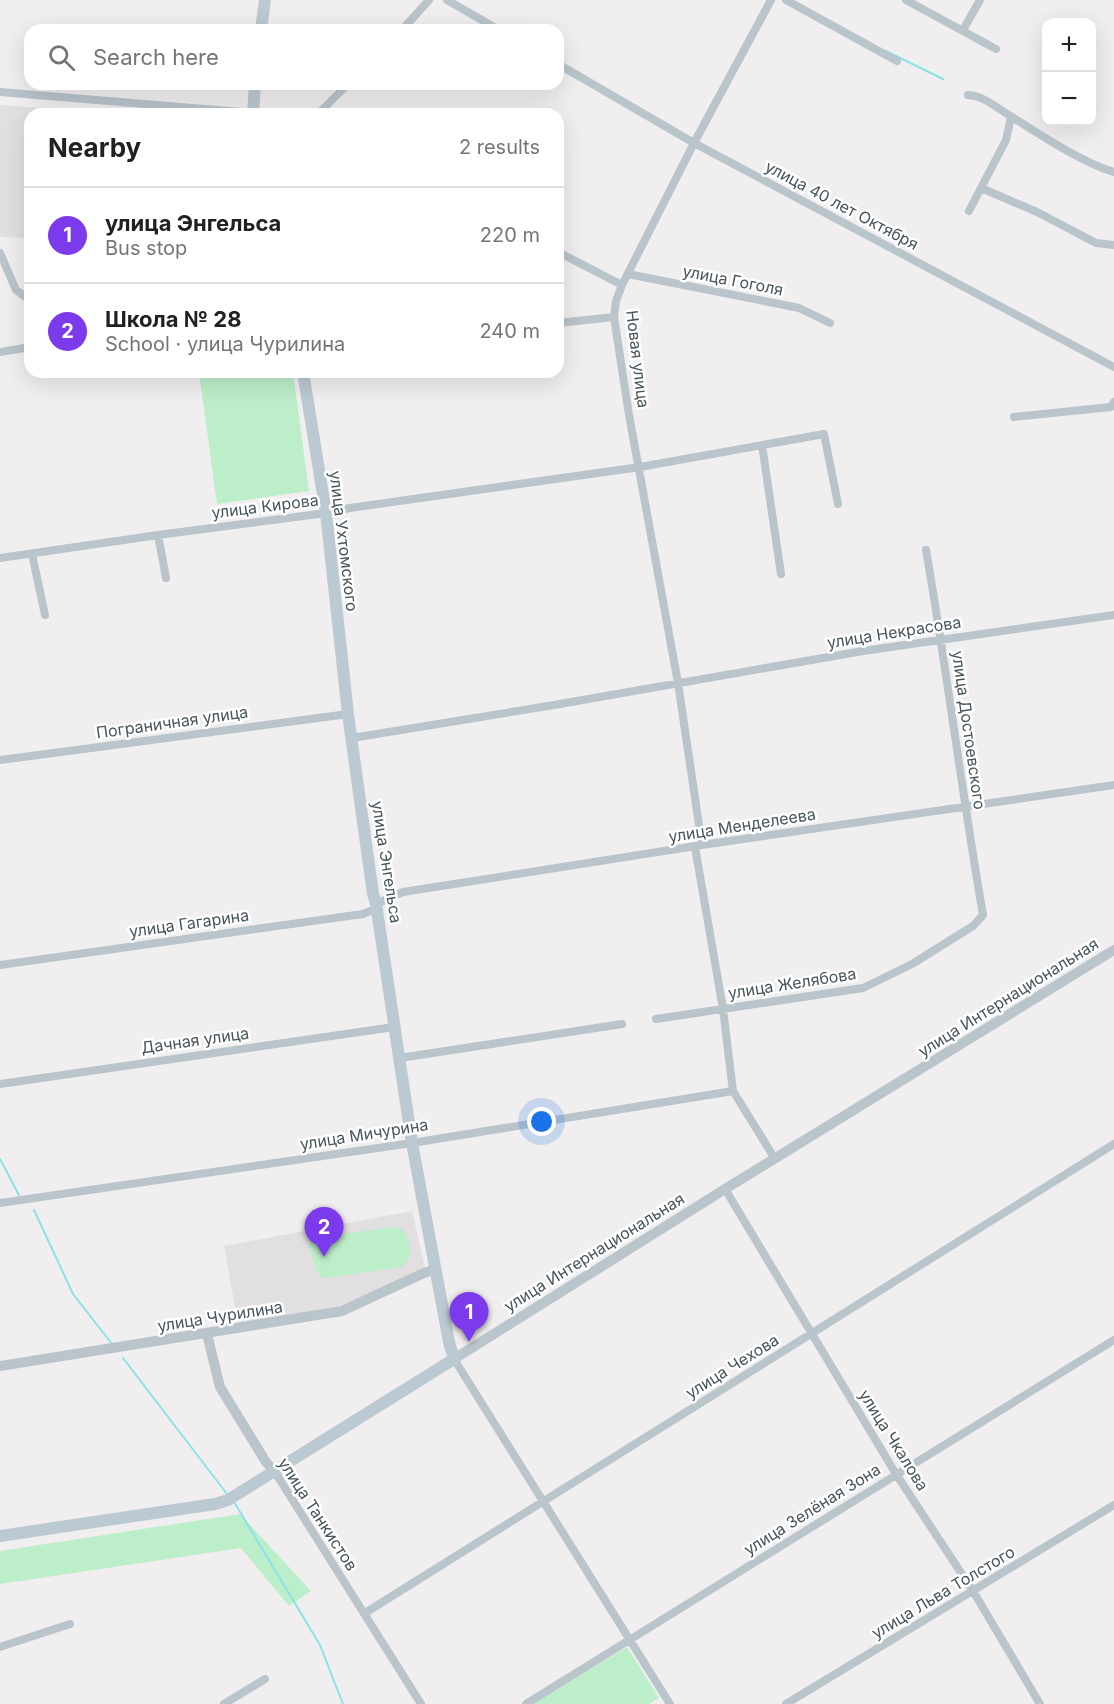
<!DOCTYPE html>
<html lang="en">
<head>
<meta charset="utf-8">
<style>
	:root { --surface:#fff; --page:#f6f6f6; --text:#202124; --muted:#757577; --line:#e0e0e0; --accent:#7c3aed }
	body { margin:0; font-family:Inter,sans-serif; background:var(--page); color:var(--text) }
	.controls { position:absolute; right:18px; top:18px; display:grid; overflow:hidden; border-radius:12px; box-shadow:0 6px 24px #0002 }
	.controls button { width:54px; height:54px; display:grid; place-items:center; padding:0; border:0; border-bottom:2px solid var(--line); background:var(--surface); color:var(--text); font:30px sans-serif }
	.you { position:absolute; left:542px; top:1122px; width:21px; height:21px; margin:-15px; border:4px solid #fff; border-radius:50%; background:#1a73e8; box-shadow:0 0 0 9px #1a73e833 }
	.badge { display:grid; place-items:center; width:39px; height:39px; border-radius:50%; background:var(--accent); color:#fff; font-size:20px; font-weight:700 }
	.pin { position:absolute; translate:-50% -50px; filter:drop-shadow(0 2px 3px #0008) }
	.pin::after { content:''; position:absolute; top:32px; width:21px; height:18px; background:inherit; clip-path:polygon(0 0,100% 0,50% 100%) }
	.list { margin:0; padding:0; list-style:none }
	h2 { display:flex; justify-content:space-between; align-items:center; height:78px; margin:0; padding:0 24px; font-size:26px }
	h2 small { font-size:20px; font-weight:400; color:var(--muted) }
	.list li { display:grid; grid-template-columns:39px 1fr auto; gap:18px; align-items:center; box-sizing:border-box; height:96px; padding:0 24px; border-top:2px solid var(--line) }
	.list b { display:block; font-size:22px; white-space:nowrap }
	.list p { margin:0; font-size:20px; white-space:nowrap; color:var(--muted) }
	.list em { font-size:20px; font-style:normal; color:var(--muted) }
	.icon { flex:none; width:33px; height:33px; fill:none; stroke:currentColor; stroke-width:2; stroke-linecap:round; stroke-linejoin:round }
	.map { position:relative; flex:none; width:1114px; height:1704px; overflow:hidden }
	.search { position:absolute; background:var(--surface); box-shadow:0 6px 24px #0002; left:24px; top:24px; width:540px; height:66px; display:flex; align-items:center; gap:15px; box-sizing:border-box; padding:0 21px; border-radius:18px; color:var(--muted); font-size:22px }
	.panel { position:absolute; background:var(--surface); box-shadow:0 6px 24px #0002; left:24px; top:108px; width:540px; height:270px; border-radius:18px }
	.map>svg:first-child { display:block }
	.education { fill:#e1dfe0 }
	.green { fill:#bceec9 }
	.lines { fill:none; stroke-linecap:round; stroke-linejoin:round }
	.stream { stroke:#8ae2ea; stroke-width:2 }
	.minor { stroke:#b9c4cb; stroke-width:8 }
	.tertiary { stroke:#b9c4cb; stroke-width:10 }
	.secondary { stroke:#bbc9d2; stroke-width:12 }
	.labels { text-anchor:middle; stroke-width:5; stroke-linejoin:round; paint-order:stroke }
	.street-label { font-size:16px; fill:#46545b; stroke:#fff }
</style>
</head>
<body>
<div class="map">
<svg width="1114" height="1704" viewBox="0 0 1114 1704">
	<rect width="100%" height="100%" fill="#f0eeee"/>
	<path class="education" d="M0,105L127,114H30V238L0,237Z
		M412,1211L425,1268L344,1305L238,1324L224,1246Z"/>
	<path class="green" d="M199,372H293L309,491L217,504Z
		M394,1227L403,1230C411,1242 414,1258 402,1267L325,1278L321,1277L317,1272L309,1246L313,1238Z
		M240,1514L311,1591L289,1606L241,1548L0,1584V1551Z
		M627,1647L659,1698L649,1704H533Z"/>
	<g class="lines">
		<path class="stream" d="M886,51L943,79
			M0,1159L19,1195
			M34,1210L73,1294L112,1344
			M123,1358L227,1494
			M234,1502L320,1645L343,1704"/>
		<path class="minor" d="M447,0L499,30
			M786,0L897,61
			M906,0L996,49
			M402,30L429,0
			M963,30L980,0
			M558,64L694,143L1114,367
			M0,92L253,113
			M968,95C985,96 998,109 1012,117C1041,135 1083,163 1114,172
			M318,114L348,84
			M981,188L1037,212L1096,243L1114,245
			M969,211L1006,140L1011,117
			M558,252L622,285
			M0,253L16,290L30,300
			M628,274L799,308L830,323
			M558,323L614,317
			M0,352L30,347
			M1014,417L1111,407L1114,402
			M762,445L781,574
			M158,535L166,578
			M32,554L45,615
			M0,558L158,535L326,513L350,508L640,467L824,434L838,504
			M352,738L554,705L863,651L1114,615
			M0,760L348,714
			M702,845L678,683L629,415L614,317L616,301L622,285L694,143L771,0
			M695,847L723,1009L733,1091L775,1159
			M0,965L363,914L375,909L376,904L403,892L702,845L1114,785
			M656,1019L863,988L912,964L973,926L983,915C962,794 947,671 926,550
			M400,1058L622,1024
			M0,1084L394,1027
			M725,1189L896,1474L973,1591L1040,1704
			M0,1203L412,1143L733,1091
			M454,1359L670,1704
			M275,1472L421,1704
			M365,1613L1114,1144
			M0,1647L70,1624
			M224,1704L265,1679
			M526,1704L1114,1340
			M786,1704L1114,1505"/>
		<path class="tertiary" d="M207,1334L220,1387L266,1462L275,1472
			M454,1359L725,1189L1114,950
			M0,1366L342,1311L424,1273L436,1269"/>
		<path class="secondary" d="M261,30L265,0
			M253,114L255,84
			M0,1536L215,1504L228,1500L454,1359L449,1342L412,1143L376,904L373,894L348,714L326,513L303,372"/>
	</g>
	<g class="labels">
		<g class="street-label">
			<text transform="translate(842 205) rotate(28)" y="6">улица 40 лет Октября</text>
			<text transform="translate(733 280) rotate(11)" y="6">улица Гоголя</text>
			<text transform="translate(638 359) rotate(83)" y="6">Новая улица</text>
			<text transform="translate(265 506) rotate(-7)" y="6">улица Кирова</text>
			<text transform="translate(344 541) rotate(83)" y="6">улица Ухтомского</text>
			<text transform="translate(894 632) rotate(-9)" y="6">улица Некрасова</text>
			<text transform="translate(172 722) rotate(-8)" y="6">Пограничная улица</text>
			<text transform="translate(969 730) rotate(82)" y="6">улица Достоевского</text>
			<text transform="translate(742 825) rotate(-9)" y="6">улица Менделеева</text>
			<text transform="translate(387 862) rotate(81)" y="6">улица Энгельса</text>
			<text transform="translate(189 923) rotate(-8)" y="6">улица Гагарина</text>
			<text transform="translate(792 983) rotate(-9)" y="6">улица Желябова</text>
			<text transform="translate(1008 997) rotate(-32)" y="6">улица Интернациональная</text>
			<text transform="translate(195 1040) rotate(-8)" y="6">Дачная улица</text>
			<text transform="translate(364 1134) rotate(-9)" y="6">улица Мичурина</text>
			<text transform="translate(594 1252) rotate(-32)" y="6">улица Интернациональная</text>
			<text transform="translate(220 1316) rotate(-9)" y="6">улица Чурилина</text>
			<text transform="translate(732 1366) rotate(-32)" y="6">улица Чехова</text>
			<text transform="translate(894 1440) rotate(58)" y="6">улица Чкалова</text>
			<text transform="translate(812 1509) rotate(-32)" y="6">улица Зелёная Зона</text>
			<text transform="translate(318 1514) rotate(57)" y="6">улица Танкистов</text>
			<text transform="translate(943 1592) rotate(-31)" y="6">улица Льва Толстого</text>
		</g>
	</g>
</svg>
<div class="controls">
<button>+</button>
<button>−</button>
</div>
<div class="you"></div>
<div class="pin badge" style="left:469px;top:1342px">1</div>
<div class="pin badge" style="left:324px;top:1257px">2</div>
<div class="search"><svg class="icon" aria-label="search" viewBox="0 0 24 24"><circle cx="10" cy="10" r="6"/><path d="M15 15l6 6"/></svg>Search here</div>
<section class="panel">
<h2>Nearby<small>2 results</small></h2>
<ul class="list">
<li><span class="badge">1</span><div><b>улица Энгельса</b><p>Bus stop</p></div><em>220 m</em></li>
<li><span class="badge">2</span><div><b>Школа № 28</b><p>School · улица Чурилина</p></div><em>240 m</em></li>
</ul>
</section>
</div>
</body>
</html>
